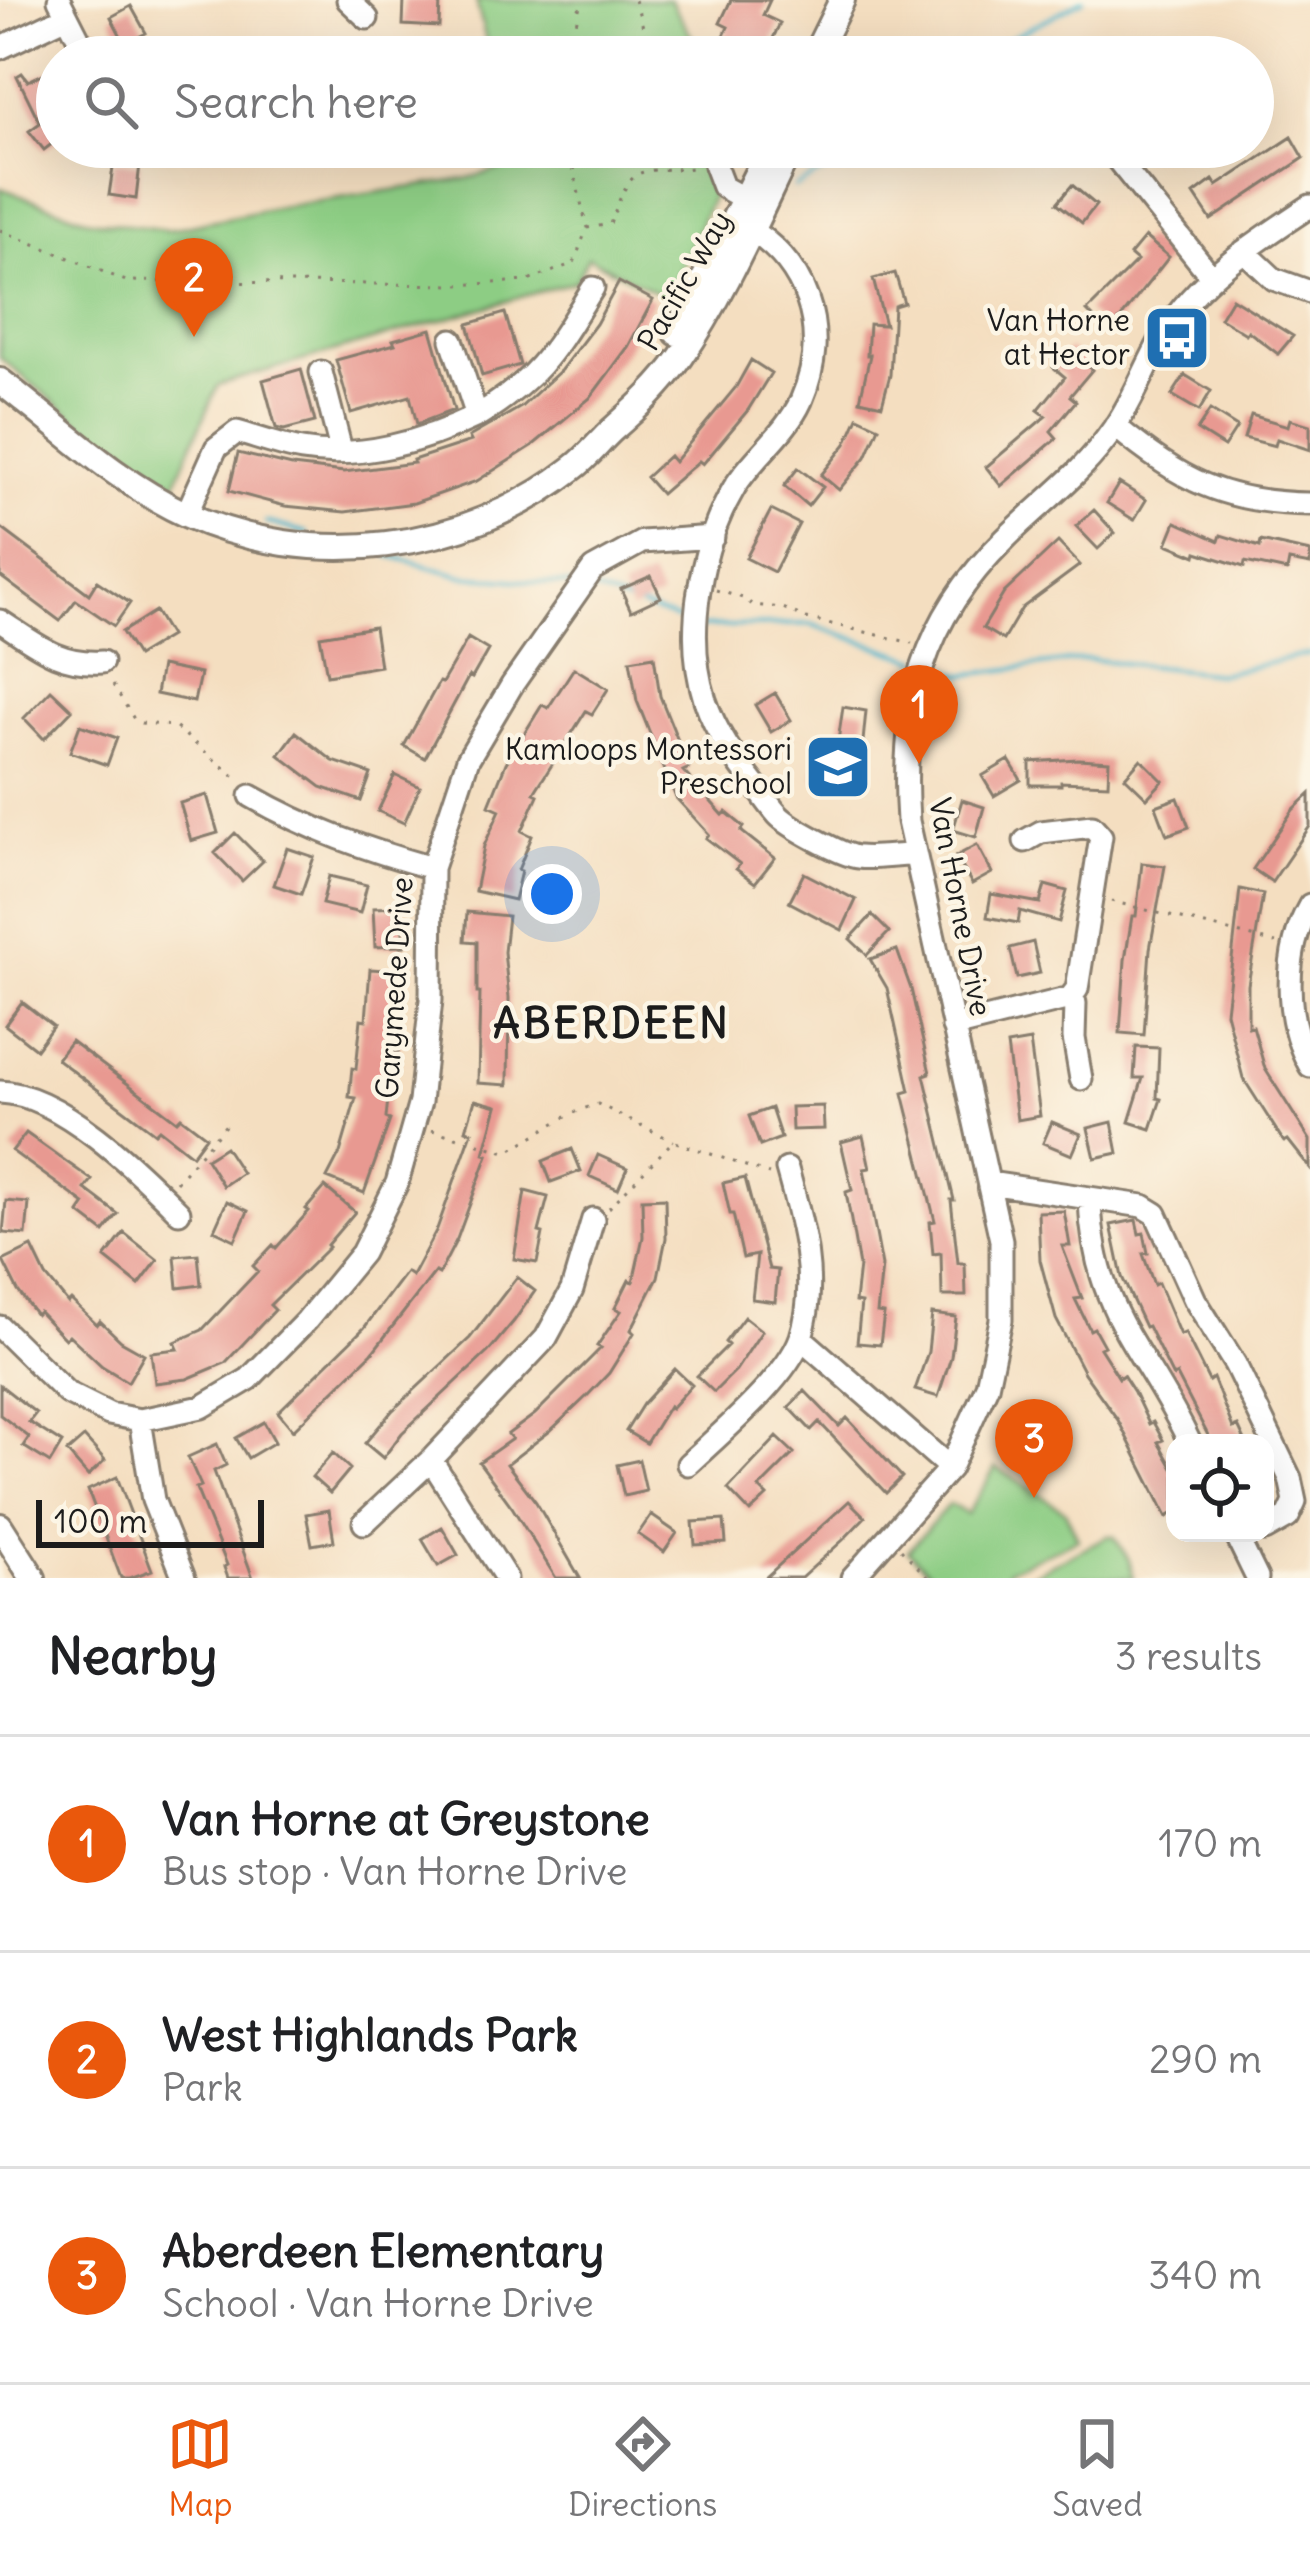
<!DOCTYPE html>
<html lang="en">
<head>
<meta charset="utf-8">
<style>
	:root { --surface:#fff; --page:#f6f6f6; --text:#202124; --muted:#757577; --line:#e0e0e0; --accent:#ea580c }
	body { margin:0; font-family:Delius,sans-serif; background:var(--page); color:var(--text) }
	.controls { position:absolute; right:36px; bottom:36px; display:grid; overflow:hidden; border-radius:24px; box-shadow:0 12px 48px #0002 }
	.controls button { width:108px; height:108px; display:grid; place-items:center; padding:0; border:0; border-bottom:3px solid var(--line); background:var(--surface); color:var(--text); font:60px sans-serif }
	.scale { position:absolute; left:36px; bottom:30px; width:228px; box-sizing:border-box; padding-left:12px; border:6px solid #1c1c1c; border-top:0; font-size:33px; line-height:42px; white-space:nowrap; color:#1c1c1c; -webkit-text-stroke:9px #fcf5e5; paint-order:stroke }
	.you { position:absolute; left:552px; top:894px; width:42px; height:42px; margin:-30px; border:9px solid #fff; border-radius:50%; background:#1a73e8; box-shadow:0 0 0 18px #1a73e833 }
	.badge { display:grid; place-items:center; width:78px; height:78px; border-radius:50%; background:var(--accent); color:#fff; font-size:39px; font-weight:700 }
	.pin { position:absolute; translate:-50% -99px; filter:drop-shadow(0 3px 6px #0008) }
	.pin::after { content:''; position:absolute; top:63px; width:42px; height:36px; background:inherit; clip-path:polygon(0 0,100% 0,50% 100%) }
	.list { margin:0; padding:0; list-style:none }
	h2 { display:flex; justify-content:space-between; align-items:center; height:156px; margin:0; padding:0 48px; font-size:51px }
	h2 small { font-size:39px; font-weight:400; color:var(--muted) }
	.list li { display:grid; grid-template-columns:78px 1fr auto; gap:36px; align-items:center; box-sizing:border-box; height:216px; padding:0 48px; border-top:3px solid var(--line) }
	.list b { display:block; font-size:45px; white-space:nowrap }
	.list p { margin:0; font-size:39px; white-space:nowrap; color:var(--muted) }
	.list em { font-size:39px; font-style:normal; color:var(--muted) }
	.icon { flex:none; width:66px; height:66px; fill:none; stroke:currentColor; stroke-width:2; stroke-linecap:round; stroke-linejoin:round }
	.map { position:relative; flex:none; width:1310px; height:1578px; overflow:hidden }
	.search { position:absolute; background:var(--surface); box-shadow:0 12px 48px #0002; left:36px; right:36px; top:36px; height:132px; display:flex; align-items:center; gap:30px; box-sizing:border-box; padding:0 42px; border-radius:66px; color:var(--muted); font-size:45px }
	.sheet { height:804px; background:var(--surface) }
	nav { display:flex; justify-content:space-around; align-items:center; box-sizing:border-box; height:168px; border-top:3px solid var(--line); background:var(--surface); font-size:33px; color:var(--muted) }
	nav a { display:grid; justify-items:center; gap:6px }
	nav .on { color:var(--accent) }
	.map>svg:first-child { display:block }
	.green { fill:#8dcd84; stroke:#547450; stroke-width:3 }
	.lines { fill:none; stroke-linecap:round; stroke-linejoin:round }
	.stream { stroke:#4bb4ca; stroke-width:4.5 }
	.building { fill:#e89991 }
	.minor-casing { stroke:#887d6e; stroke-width:27 }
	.major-casing { stroke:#887d6e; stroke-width:30 }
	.path { stroke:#887d6e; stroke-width:3; stroke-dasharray:3 9; stroke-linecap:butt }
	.minor { stroke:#fff; stroke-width:21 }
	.major { stroke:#fff; stroke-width:24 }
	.labels { text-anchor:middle; stroke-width:9; stroke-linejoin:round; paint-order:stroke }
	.street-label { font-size:30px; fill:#1c1c1c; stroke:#fcf5e5 }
	.poi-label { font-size:30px; fill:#1c1c1c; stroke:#fcf5e5; text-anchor:end }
	.district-label { font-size:42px; font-weight:bold; letter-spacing:3px; fill:#1c1c1c; stroke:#fcf5e5 }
</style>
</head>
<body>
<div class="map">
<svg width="1310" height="1578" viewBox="0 0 1310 1578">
	<rect width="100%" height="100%" fill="#fcf5e5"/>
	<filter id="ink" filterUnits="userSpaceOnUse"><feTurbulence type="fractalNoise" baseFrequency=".00833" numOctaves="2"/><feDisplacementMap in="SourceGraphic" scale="24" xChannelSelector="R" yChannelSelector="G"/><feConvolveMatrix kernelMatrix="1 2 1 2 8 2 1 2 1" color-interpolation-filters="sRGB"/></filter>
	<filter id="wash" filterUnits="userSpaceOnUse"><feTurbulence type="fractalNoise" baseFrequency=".004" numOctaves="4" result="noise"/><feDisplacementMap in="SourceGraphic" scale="48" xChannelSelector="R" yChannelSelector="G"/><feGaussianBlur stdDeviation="2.7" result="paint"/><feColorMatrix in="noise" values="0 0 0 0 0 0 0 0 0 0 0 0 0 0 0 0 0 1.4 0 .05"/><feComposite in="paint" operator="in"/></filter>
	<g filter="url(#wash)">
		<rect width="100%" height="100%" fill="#f4dec0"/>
		<path class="green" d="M476,0H670L693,39L695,57H490Z
			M513,147H706L712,197L668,298L588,257L576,281L218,385L174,486L108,445L0,358V188L90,220L167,230L280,207L465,179L517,165Z
			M996,1467L1065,1511L1078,1539L1008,1570L1006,1578H935L908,1551L949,1504L967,1514Z
			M1108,1536H1114L1129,1560L1134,1578H1025Z"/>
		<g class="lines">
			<path class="stream" d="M989,57L999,44L1083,0
				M795,187L872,147
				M266,522L307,533
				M387,555L463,576L571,585
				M588,589L628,603
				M639,606L690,624
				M701,627L810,624L918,660
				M929,663L964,675L1087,659L1220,674L1310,654"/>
		</g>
		<g id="blocks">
			<path class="building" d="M404,0H440L439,27L403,25Z
				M731,0H770L763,15L780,23L769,47L760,43L753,57H734L718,49L728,27L720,23Z
				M131,6L146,33L125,44L111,17Z
				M49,71L57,93L43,100L57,117V140L44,150L29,131L40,123L17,76L22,73L28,81Z
				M1292,137L1304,158L1211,220L1194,194L1213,180L1217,186Z
				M114,161L140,164L136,199L109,195Z
				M1072,185L1096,205L1082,223L1057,203Z
				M1145,237L1169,257L1109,333L1087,311L1137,261L1130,255Z
				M895,273L904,303L894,306L890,375L882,405L860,400L870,355H867L869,324L885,325L873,279Z
				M619,282L653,300L628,347L590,398L532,446L477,481L414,503L345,512L285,506L229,491L238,453L292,466L344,472L414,463L413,460L471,441L469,437L521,407L561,370L596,324Z
				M1232,298L1293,336L1278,354L1248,331L1246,334L1220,318Z
				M505,313L520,365L482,376L468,324Z
				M431,329L454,410L417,424L410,396L351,413L336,360L395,344L393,340Z
				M1069,349L1092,370L1070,396L1076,401L1051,431L1057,438L1001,486L986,467L1046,416L1038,410L1065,377L1053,367Z
				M751,360L771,373L748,410L703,464L699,461L661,494L646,477L669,456L674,462L736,387Z
				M301,369L315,422L284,430L276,428L263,380Z
				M1185,375L1211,391L1199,411L1172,395Z
				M1210,410L1237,427L1224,447L1197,430Z
				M1251,415L1288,426L1290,419L1310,425V450L1277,439L1275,446L1244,438Z
				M858,417L879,427L866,457L839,490L821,475L846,444Z
				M798,468L823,487L808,506L784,486Z
				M1119,483L1146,500L1134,520L1107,503Z
				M771,510L799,524L774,572L746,558Z
				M1094,510L1115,533L1098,549L1076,526Z
				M1176,522L1219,541L1221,535L1260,547L1261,541L1310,552V565L1289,561L1287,571L1245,562L1244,567L1197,552L1196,556L1167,544Z
				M0,527L89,594L97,581L130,603L114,626L76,600L60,621L0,576Z
				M1058,542L1080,565L1022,608L1003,640L983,628L1004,593Z
				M651,576L661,597L631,611L621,589Z
				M155,611L170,636L137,656L122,632Z
				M374,627L380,666L327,675L320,636Z
				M468,638L488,650L472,678L469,676L425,758L404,746L439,682L442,683Z
				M654,656L660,696L689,768L683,771L723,815L726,812L744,827L741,831L775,858L755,883L736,869L740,864L706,838L709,834L676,798L637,701L630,660Z
				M161,666L200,674L194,702L156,694Z
				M574,668L608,689L592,714L586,711L534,793L538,795L522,831L532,836L518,870L521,871L514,900L475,891L484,846L500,810L489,805L506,763L542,705L548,708Z
				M51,690L72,710L44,739L24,718Z
				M775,693L791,720L771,732L755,705Z
				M843,707L866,711L859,782L853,781L852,786L821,784V778H814L816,754L836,755Z
				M80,725L117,738L107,765L70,752Z
				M296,732L333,761L371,774L361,801L321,787L279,755Z
				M1078,759L1109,761L1108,784L1061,782V785H1030V762Z
				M1141,759L1163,781L1147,798L1125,777Z
				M1009,760L1021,780L994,796L982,776Z
				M395,775L420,787L404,823L378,811Z
				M1310,794V826L1272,882L1253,869L1293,810Z
				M207,795L218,833L191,841L180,803Z
				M1178,798L1189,827L1167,835L1156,806Z
				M962,800L984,807L976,837L953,830Z
				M235,833L263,861L242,881L215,853Z
				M977,845L992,873L972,884L956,856Z
				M287,848L314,857L301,894L274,885Z
				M1142,863L1165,866L1150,949L1144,1035L1120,1033L1125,960L1132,916H1136Z
				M804,873L856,900L842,930L789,902Z
				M329,876L367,885L360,913L322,904Z
				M1045,885L1067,891L1059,922L1020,911L1018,923L987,917L991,894L1040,903Z
				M1240,889L1263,894L1248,985V1027L1253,1026L1265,1069L1310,1140V1168L1288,1140L1284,1142L1243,1078L1226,1012Z
				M401,907L404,946L375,947L373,908Z
				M467,912L508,916L504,952L509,998L508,1085L478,1083L480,993H477V942L465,941Z
				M872,915L889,932L867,955L850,939Z
				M1033,942L1040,973L1017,978L1010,948Z
				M897,950L911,989L930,1073L924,1075L954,1200H951L958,1263H965L966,1296H942L941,1253L933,1254L930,1222L935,1221L903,1093L910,1091L887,988L870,959Z
				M370,969L398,971L394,1023L401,1024L398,1052L393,1051L386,1118L390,1120L364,1193L327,1178L340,1153L356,1098L349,1097L352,1068L356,1069L361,1019L366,1020Z
				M22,1002L53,1026L36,1049L5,1025Z
				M71,1041L177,1121L181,1117L206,1136L192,1155L159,1129L155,1133L57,1059Z
				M1030,1041L1040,1116L1017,1120L1007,1045Z
				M1136,1047L1159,1048L1157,1098L1161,1099L1151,1129L1129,1122L1143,1078H1134Z
				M475,1100L497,1106L484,1154L488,1155L457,1239L439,1274L435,1272L372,1353L293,1430L278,1412L364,1328L406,1272L412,1276L437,1229L472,1132L466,1130Z
				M823,1106L824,1129L792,1130L791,1107Z
				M771,1108L781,1138L760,1146L749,1116Z
				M1052,1122L1081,1134L1072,1155L1043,1143Z
				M1112,1122L1118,1153L1095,1158L1088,1128Z
				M26,1133L92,1180L85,1189L118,1214L104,1232L79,1213L85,1204L12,1151Z
				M863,1136L870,1168L864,1169L882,1266L877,1313L884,1314L880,1345L857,1343L861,1303L855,1302L859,1266L846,1192L852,1190L841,1142Z
				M225,1147L242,1173L223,1186L206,1159Z
				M572,1149L581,1171L551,1182L543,1161Z
				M598,1155L627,1168L618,1189L589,1176Z
				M745,1178L769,1269L778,1270L775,1302L752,1299L757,1255L743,1258L733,1214H730L723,1183Z
				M325,1187L355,1212L327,1245L329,1247L270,1305L275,1310L225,1363L187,1379L155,1383L151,1352L178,1349L175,1342L202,1330L258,1271L253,1266L273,1245L276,1248L309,1211L306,1209Z
				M525,1191L548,1197L539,1232L543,1233L537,1263L514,1259Z
				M665,1198L666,1238L658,1277L631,1330L634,1333L609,1373L587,1396L550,1431L507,1464L536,1502L580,1578H556L512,1507L479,1462L512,1439L508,1434L535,1414L601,1348L597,1346L621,1311L615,1308L629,1280L633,1282L643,1237L642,1199Z
				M6,1201L29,1203L26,1235L3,1233Z
				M227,1201L248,1211L235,1240L214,1230Z
				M1064,1211L1070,1246H1062L1082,1298L1075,1299L1090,1330L1094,1328L1104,1346L1100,1348L1119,1378L1123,1375L1134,1392L1149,1424L1153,1422L1163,1440L1158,1442L1175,1472V1512L1167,1517L1118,1420L1084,1373L1056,1319L1040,1260L1038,1212Z
				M1136,1220L1139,1234L1144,1233L1148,1253L1143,1254L1154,1285L1158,1283L1180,1335L1185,1333L1209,1381L1213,1378L1233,1428L1238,1426L1246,1443H1212L1177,1375L1173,1377L1148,1326L1145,1327L1122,1277L1111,1225Z
				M124,1233L158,1260L139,1285L105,1258Z
				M32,1247L46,1276L68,1303L71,1300L97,1325L100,1321L121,1341L144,1354L128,1382L102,1366L69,1335L65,1339L39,1312L36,1315L18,1291L3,1261Z
				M198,1254L201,1285L178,1288L175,1256Z
				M517,1277L535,1291L514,1321L488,1352L402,1433L383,1458L365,1443L392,1411L470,1338Z
				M932,1314L956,1317L951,1357L938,1397L915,1390L928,1352Z
				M744,1317L762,1331L736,1370L714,1392L697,1376L728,1345L725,1342Z
				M675,1369L692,1385L671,1408L669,1406L646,1443L626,1431L643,1404Z
				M0,1385L36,1413L29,1422L62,1443L50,1463L23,1446L29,1437L0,1415Z
				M805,1391L839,1426L847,1418L902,1477L886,1493L819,1422L811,1430L789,1407Z
				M264,1422L275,1442L248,1458L236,1438Z
				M84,1437L105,1460L88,1476L67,1452Z
				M777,1437L794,1453L759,1488L767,1496L750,1512L728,1489Z
				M217,1444L226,1465L214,1471L253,1578H228L224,1567L227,1565L196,1488L201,1486L188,1457Z
				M333,1453L350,1469L330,1493L312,1477Z
				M639,1460L646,1491L624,1496L617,1465Z
				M117,1477L152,1570L130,1578H121L88,1490Z
				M849,1501L865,1517L843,1540L801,1578H765Z
				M329,1510L334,1541L312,1545L306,1514Z
				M651,1515L677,1533L664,1552L638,1534Z
				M724,1520L726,1543L695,1545L693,1522Z
				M442,1527L458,1555L438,1566L422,1539Z"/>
		</g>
	</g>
	<g filter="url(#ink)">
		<use href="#blocks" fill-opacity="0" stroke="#887d6e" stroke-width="3"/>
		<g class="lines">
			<g class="minor-casing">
				<path id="minor" d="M59,0L88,57
					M348,0L367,18
					M0,48L67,16
					M723,147L715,166L723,187L745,199
					M1112,153L1211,276
					M740,224C807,259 832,330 801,401C786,434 752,458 734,488C700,546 684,635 705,700C716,733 735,759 756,786C763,796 770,806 778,815C788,826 843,856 858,857C875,859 895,855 913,855
					M1244,251L1274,279L1310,292
					M321,372L341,450
					M477,416C541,377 554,350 593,288
					M1115,426C1179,480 1225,503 1310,504
					M186,515L216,448L237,432C258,438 280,446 302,450C360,460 425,441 477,416L452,340
					M0,621C36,644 58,665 102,662
					M251,796C310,830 368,850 432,868
					M1025,841L1041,832L1092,826L1101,836L1077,989L1070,998L1075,1003L1074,1038L1081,1079
					M1310,905C1283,952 1284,1019 1310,1066
					M953,1027L1070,998
					M0,1092C60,1094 137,1170 179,1212
					M989,1183L1143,1206L1156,1214L1195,1300L1235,1364L1290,1478L1295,1502L1288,1517L1265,1530
					M1090,1201C1094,1314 1146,1349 1190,1443
					M0,1327L67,1393L109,1414L140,1420L202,1407L249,1379L307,1320L362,1253L397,1183L420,1102L431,1000L432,868L468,759L512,685L593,569L642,542L713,537
					M801,1338L950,1468
					M140,1420L153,1500L184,1578
					M431,1460L506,1578
					M688,1464C720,1434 787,1378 801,1337C819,1282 802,1222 787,1169
					M364,1523L431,1460L546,1338L572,1290L593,1219
					M1235,1533L1257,1578
					M852,1578L950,1468L987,1386L1001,1320V1240L908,821C900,707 922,620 1005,539C1044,500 1082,475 1114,428C1135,398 1147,362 1166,331C1200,276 1258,241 1310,206"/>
			</g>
			<g class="major-casing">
				<path id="major" d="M814,57L842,0
					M677,333L770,147
					M0,381C60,427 115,481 185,514C310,571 465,553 573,468C588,457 599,442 612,430C638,407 661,386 681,357C725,293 757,217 791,147
					M0,1526L33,1578"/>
			</g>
			<path class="path" d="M635,0L652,57
				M569,57L581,0
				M587,228L610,224C633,161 635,172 695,168
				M0,230L126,281L457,285L528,281L574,263L587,228L568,147
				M716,590L746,599L752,605L783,608L806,618L912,643
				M113,685L134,719L141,723L174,726L240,781
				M1111,901L1276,943
				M432,1130L506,1152C536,1136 565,1113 598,1104L673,1141
				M176,1182L230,1120
				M609,1208L673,1141L769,1174
				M901,1549L928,1578"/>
			<use href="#minor" class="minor"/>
			<use href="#major" class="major"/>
		</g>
	</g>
	<defs>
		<g id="bus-square" transform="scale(3.45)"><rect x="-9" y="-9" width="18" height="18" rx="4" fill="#1f6fb2" stroke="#fcf5e5"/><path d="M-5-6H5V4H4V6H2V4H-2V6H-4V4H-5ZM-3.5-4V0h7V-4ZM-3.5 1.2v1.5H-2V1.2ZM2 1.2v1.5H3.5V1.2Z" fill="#fff"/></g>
		<g id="school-square" transform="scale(3.45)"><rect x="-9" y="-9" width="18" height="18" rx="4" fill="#1f6fb2" stroke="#fcf5e5"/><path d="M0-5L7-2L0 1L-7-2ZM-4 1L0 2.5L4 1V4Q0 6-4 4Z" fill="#fff"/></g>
	</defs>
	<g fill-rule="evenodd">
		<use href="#bus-square" x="1177" y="338"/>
		<use href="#school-square" x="838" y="767"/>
	</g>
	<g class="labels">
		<g class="street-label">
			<text transform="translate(685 281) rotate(-60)" y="10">Pacific Way</text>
			<text transform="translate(960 907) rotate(79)" y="10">Van Horne Drive</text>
			<text transform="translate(395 988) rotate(-86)" y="10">Garymede Drive</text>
		</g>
		<g class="poi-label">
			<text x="1130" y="331">Van Horne<tspan x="1130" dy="34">at Hector</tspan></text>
			<text x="792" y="760">Kamloops Montessori<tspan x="792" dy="34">Preschool</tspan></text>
		</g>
		<g class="district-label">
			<text x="612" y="1038">ABERDEEN</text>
		</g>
	</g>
</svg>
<div class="controls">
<button><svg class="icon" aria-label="locate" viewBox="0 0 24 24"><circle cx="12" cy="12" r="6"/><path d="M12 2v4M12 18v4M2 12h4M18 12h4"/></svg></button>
</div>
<div class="scale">100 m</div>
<div class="you"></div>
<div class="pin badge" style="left:919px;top:764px">1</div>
<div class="pin badge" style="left:194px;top:337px">2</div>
<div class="pin badge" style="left:1034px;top:1498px">3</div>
<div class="search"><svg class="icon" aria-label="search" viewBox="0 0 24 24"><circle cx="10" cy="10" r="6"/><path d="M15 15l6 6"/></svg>Search here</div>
</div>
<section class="sheet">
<h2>Nearby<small>3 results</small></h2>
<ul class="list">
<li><span class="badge">1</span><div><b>Van Horne at Greystone</b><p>Bus stop · Van Horne Drive</p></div><em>170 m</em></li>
<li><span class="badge">2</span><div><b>West Highlands Park</b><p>Park</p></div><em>290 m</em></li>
<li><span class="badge">3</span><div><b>Aberdeen Elementary</b><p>School · Van Horne Drive</p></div><em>340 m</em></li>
</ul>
</section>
<nav>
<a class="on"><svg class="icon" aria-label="map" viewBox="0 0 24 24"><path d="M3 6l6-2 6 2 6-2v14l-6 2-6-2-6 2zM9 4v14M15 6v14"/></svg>Map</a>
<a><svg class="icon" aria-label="directions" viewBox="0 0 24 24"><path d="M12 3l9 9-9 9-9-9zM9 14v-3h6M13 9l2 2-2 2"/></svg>Directions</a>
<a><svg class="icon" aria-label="saved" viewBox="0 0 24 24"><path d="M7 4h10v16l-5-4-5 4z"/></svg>Saved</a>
</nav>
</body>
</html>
